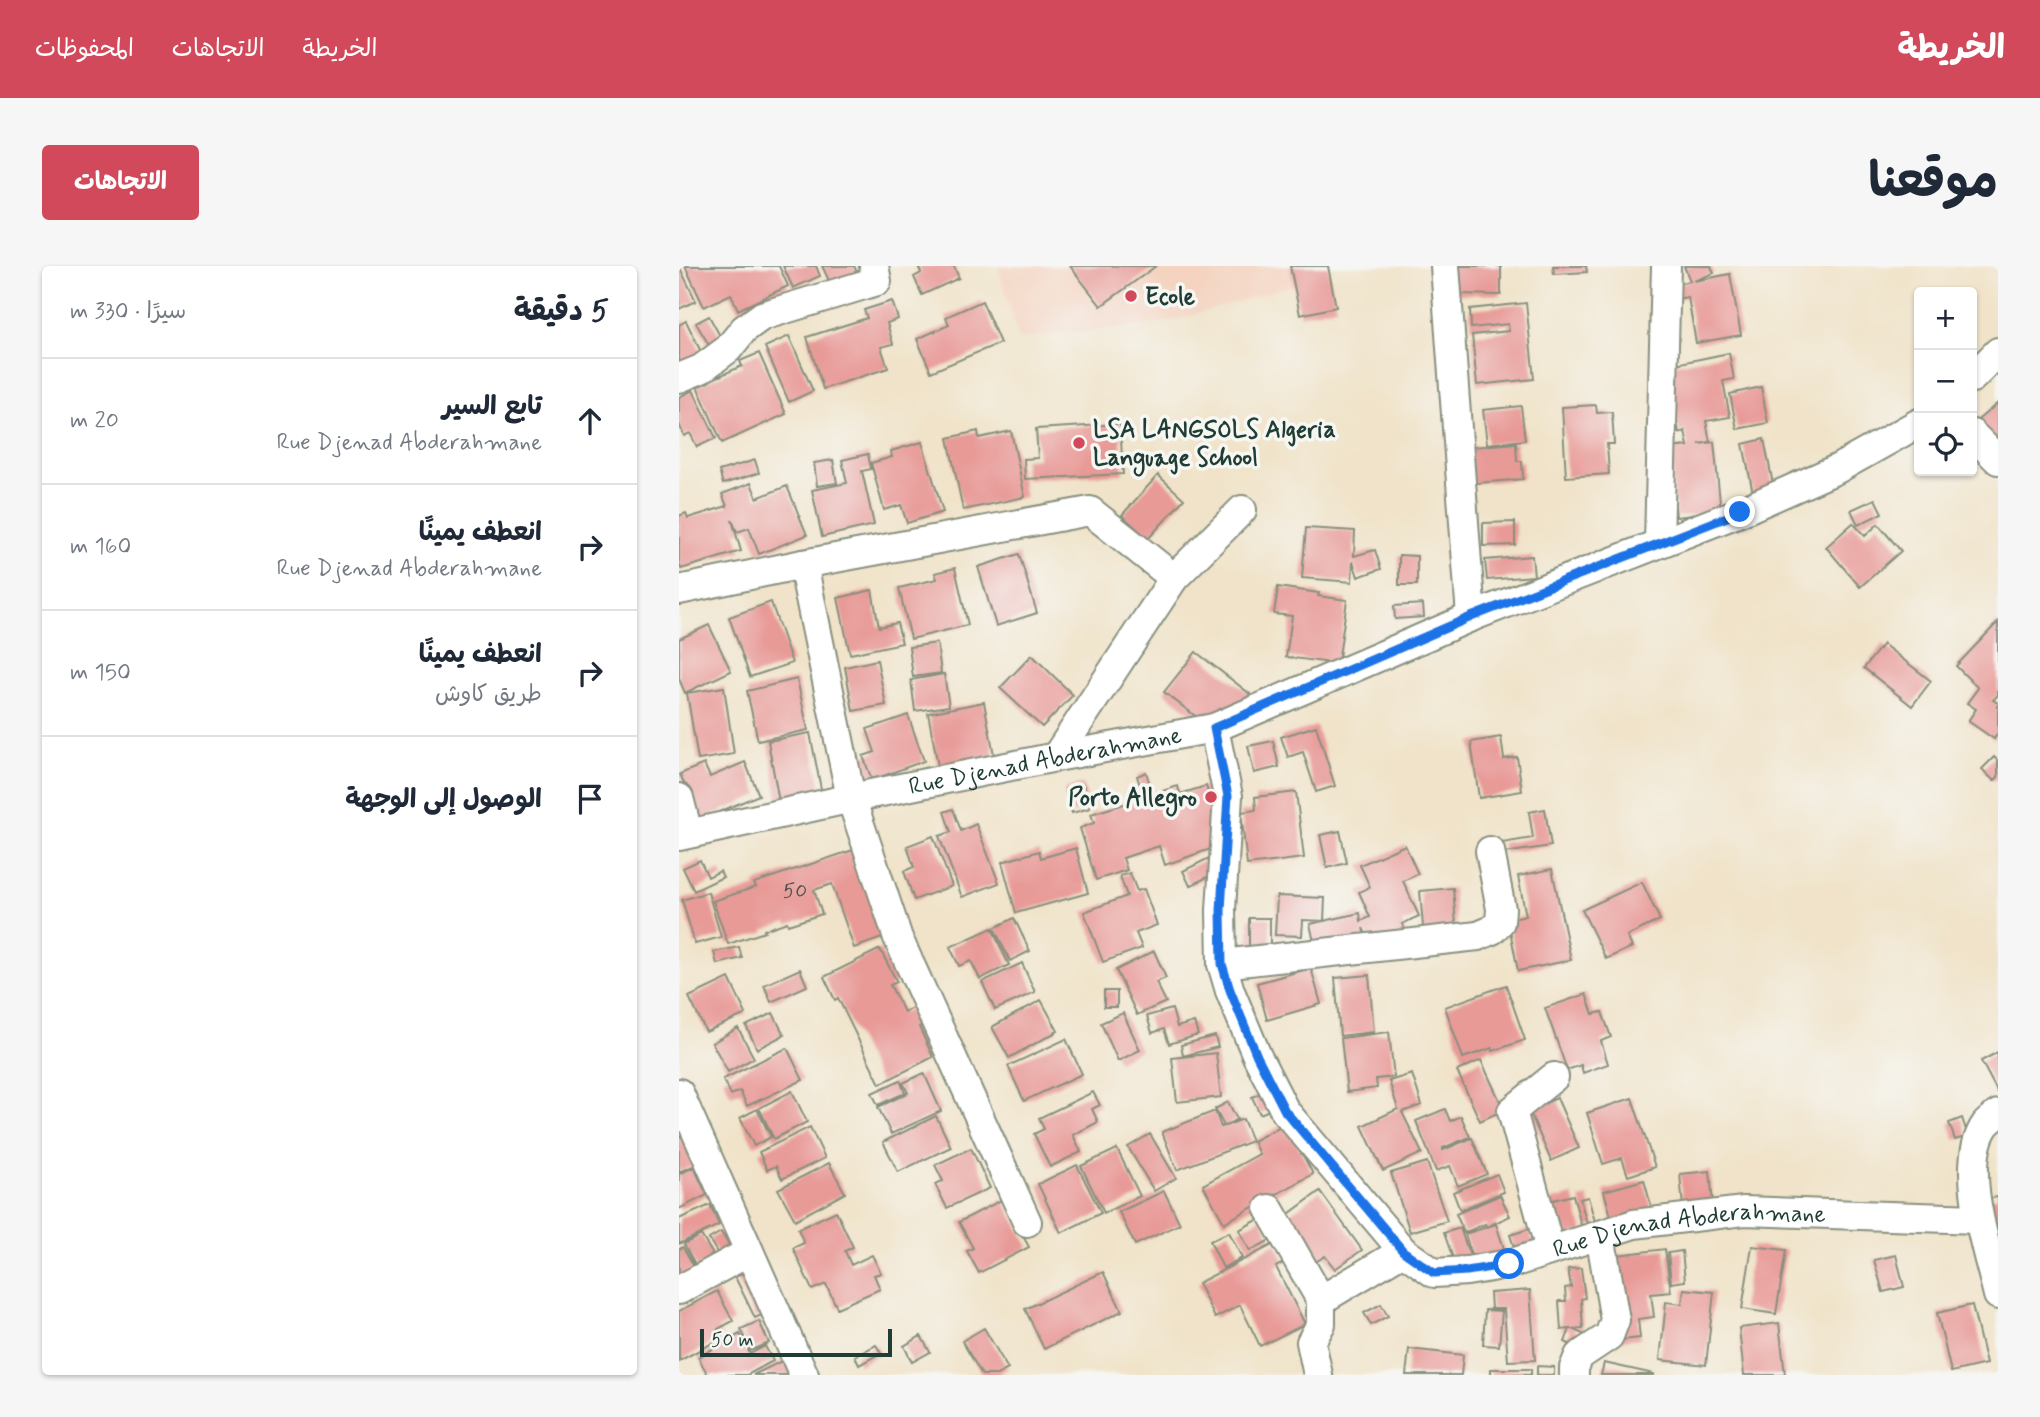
<!DOCTYPE html>
<html lang="ar">
<head>
<meta charset="utf-8">
<style>
	:root { --surface:#fff; --page:#f6f6f7; --text:#1f2937; --muted:#747a83; --line:#e0e1e3; --accent:#d1495b }
	body { margin:0; font-family:Mynerve,"Playpen Sans Arabic",sans-serif; background:var(--page); color:var(--text); direction:rtl }
	.controls { position:absolute; right:21px; top:21px; display:grid; overflow:hidden; border-radius:7px; box-shadow:0 2px 5px #0004 }
	.controls button { width:63px; height:63px; display:grid; place-items:center; padding:0; border:0; border-bottom:2px solid var(--line); background:var(--surface); color:var(--text); font:35px sans-serif }
	.scale { position:absolute; left:21px; bottom:18px; width:192px; box-sizing:border-box; padding-left:7px; border:4px solid #1f3d34; border-top:0; font-size:19px; line-height:24px; white-space:nowrap; color:#1f3d34; -webkit-text-stroke:5px #f6f6f2; paint-order:stroke }
	.stop { position:absolute; width:21px; height:21px; margin:-16px; border:5px solid #1a73e8; border-radius:50%; background:#fff }
	.stop.end { background:#1a73e8; border-color:#fff; box-shadow:0 2px 7px #0008 }
	.list { margin:0; padding:0; list-style:none }
	h2 { display:flex; justify-content:space-between; align-items:center; height:91px; margin:0; padding:0 28px; font-size:30px }
	h2 small { font-size:23px; font-weight:400; color:var(--muted) }
	.list li { display:grid; grid-template-columns:46px 1fr auto; gap:21px; align-items:center; box-sizing:border-box; height:126px; padding:0 28px; border-top:2px solid var(--line) }
	.list b { display:block; font-size:26px; white-space:nowrap }
	.list p { margin:0; font-size:23px; white-space:nowrap; color:var(--muted) }
	.list em { font-size:23px; font-style:normal; color:var(--muted) }
	.icon { flex:none; width:38px; height:38px; fill:none; stroke:currentColor; stroke-width:2; stroke-linecap:round; stroke-linejoin:round }
	.map { position:relative; flex:none; width:1319px; height:1109px; overflow:hidden; direction:ltr; border-radius:7px }
	header { display:flex; align-items:center; gap:42px; box-sizing:border-box; height:98px; padding:0 35px; background:var(--accent); color:#fff }
	header strong { font-size:33px }
	nav { display:flex; gap:38px; margin-inline-start:auto; font-size:24px }
	.intro { display:flex; align-items:center; justify-content:space-between; box-sizing:border-box; height:168px; padding:0 42px }
	h1 { margin:0; font-size:49px }
	.button { padding:18px 32px; border-radius:7px; background:var(--accent); color:#fff; font-size:24px; font-weight:700 }
	main { display:flex; gap:42px; padding:0 42px }
	aside { flex:1; background:var(--surface); border-radius:7px; box-shadow:0 2px 5px #0004 }
	.map>svg:first-child { display:block }
	.built { fill:#f4d3c0 }
	.building { fill:#e89a97 }
	.lines { fill:none; stroke-linecap:round; stroke-linejoin:round }
	.minor-casing { stroke:#88907e; stroke-width:32 }
	.minor { stroke:#fff; stroke-width:28 }
	.route { stroke:#1a73e8; stroke-width:9 }
	.poi-dot { fill:#d1495b; stroke:#f6f6f2; stroke-width:2.5 }
	.labels { text-anchor:middle; stroke-width:7; stroke-linejoin:round; paint-order:stroke }
	.number-label { font-size:21px; fill:#51544d }
	.poi-label { font-size:24px; font-weight:bold; fill:#1f3d34; stroke:#f6f6f2; text-anchor:start }
	.street-label { font-size:24px; fill:#1f3d34; stroke:#f6f6f2 }
</style>
</head>
<body>
<header>
<strong>الخريطة</strong>
<nav><a>الخريطة</a><a>الاتجاهات</a><a>المحفوظات</a></nav>
</header>
<div class="intro"><h1>موقعنا</h1><a class="button">الاتجاهات</a></div>
<main>
<div class="map">
<svg width="1319" height="1109" viewBox="0 0 1319 1109">
	<rect width="100%" height="100%" fill="#f6f6f2"/>
	<filter id="ink" filterUnits="userSpaceOnUse"><feTurbulence type="fractalNoise" baseFrequency=".0143" numOctaves="2"/><feDisplacementMap in="SourceGraphic" scale="14" xChannelSelector="R" yChannelSelector="G"/><feConvolveMatrix kernelMatrix="1 2 1 2 8 2 1 2 1" color-interpolation-filters="sRGB"/></filter>
	<filter id="wash" filterUnits="userSpaceOnUse"><feTurbulence type="fractalNoise" baseFrequency=".00686" numOctaves="4" result="noise"/><feDisplacementMap in="SourceGraphic" scale="28" xChannelSelector="R" yChannelSelector="G"/><feGaussianBlur stdDeviation="1.57" result="paint"/><feColorMatrix in="noise" values="0 0 0 0 0 0 0 0 0 0 0 0 0 0 0 0 0 1.4 0 .05"/><feComposite in="paint" operator="in"/></filter>
	<g filter="url(#wash)">
		<rect width="100%" height="100%" fill="#f0e3c9"/>
		<path class="built" d="M319,0H649L657,41L621,49L614,19L491,56L340,73Z"/>
		<g id="blocks">
			<path class="building" d="M0,0L17,35L0,43Z
				M6,0H100L109,20L59,44L52,28L25,41Z
				M104,0H137L141,10L114,22Z
				M143,0H175L179,8L153,21Z
				M239,0H275L280,12L243,29L235,11L242,7Z
				M391,0H477L422,40Z
				M611,0H649L657,41L621,49Z
				M761,0H822V29L778,28Z
				M874,0H907L908,6L875,8Z
				M1005,0H1032L1035,7L1015,15L1051,8L1062,69L1017,77L1009,31L997,33L994,19L1011,15Z
				M213,35L219,53L208,57L214,78L202,81L209,102L144,123L128,71L188,52L185,44Z
				M303,35L321,77L252,106L238,73L270,59L267,51Z
				M847,37L855,113L798,119L793,69L830,65L829,58L792,62L791,43Z
				M30,50L46,79L34,86L17,57Z
				M7,55L24,90L0,108V59Z
				M110,70L134,125L110,136L86,81Z
				M80,87L107,148L43,177L18,120L63,100L61,95Z
				M1050,87L1055,113L1044,115L1051,151L1027,155L1031,176L1020,178L1035,176L1042,246L997,251L990,182L1009,180L1006,165L1000,167L987,100Z
				M1082,121L1089,157L1058,163L1051,128Z
				M14,124L37,172L18,181L11,167L5,170L0,158V131Z
				M1319,137V187L1294,158Z
				M917,139L918,147L933,146L935,178H928L930,208L887,211L883,141Z
				M842,140L846,174L808,178L804,144Z
				M441,158L444,208L346,213L345,193L359,192L357,163Z
				M299,165L300,172L332,165L346,231L284,244L269,172Z
				M1085,173L1096,228L1075,232L1064,178Z
				M243,176L264,246L228,257L222,239L205,244L192,197L213,191L212,185Z
				M837,177L838,195H843L844,213L788,218L784,182Z
				M189,188L192,203L183,205L195,259L143,271L133,224L168,217L163,194Z
				M76,194L80,207L44,218L40,205Z
				M154,194L158,217L138,220L135,197Z
				M479,209L505,233L469,273L443,249Z
				M72,217L78,232L108,220L128,269L80,288L70,262L58,266L53,254L62,285L2,303L0,296V250L7,247L9,252L48,240L43,228Z
				M1196,233L1203,247L1179,259L1172,244Z
				M836,256V279L804,280V257Z
				M1174,257L1186,270L1199,258L1222,285L1181,321L1147,281Z
				M627,262L676,265L675,290L696,284L702,303L679,311L674,295L673,316L623,312Z
				M340,288L358,347L317,360L299,301Z
				M720,289L738,290V319H720Z
				M853,290L855,310L808,314L806,294Z
				M276,302L289,359L232,373L220,322L258,313L256,307Z
				M599,321L640,327L639,330L668,334L659,398L607,391L613,350L595,348Z
				M193,324L200,361L218,357L223,377L171,388L159,332Z
				M92,336L113,397L71,411L50,351Z
				M744,338L745,351L716,353L715,340Z
				M1319,356V429L1314,434L1319,437V467L1315,473L1289,455L1297,443L1288,437L1299,422L1277,400Z
				M30,359L52,405L6,427L0,413V373Z
				M258,377L262,407L234,411L230,381Z
				M1204,378L1252,415L1233,440L1185,402Z
				M517,386L571,428L551,454L528,459L485,426Z
				M353,389L394,429L363,461L321,422Z
				M198,394L207,439L174,445L166,401Z
				M265,408L270,440L236,445L232,414Z
				M118,413L129,464L79,475L68,425Z
				M45,421L55,488L19,494L8,427Z
				M305,436L315,489L259,500L249,447Z
				M229,449L245,495L193,514L184,490L196,486L188,463Z
				M637,460L656,520L637,526L624,486L609,491L602,471Z
				M131,467L143,528L100,536L89,475Z
				M822,471L825,493L838,491L843,525L800,532L792,476Z
				M594,475L600,501L575,507L569,480Z
				M1315,491L1319,495V511L1315,515L1303,503Z
				M66,496L80,529L21,554L1,508L25,498L31,511Z
				M467,506L474,528L499,520L501,528L527,520L546,578L486,599L480,580L444,592L448,604L417,614L401,562L415,557L412,548L465,532L458,510Z
				M404,518L411,542L393,547L386,523Z
				M617,526L625,592L568,599L562,546L577,544L576,531Z
				M274,543L282,565L297,558L320,617L283,631L260,570L272,566L265,546Z
				M866,543L872,580L825,587L823,577L854,572L850,546Z
				M661,565L668,597L648,602L641,569Z
				M254,570L273,620L235,634L225,605L235,601L228,580Z
				M726,579L739,608L724,615L740,650L723,658L734,680L694,685L684,662L688,678L638,689L631,658L681,647L682,655L691,651L680,626L691,621L681,599Z
				M180,582L209,670L175,682L153,618L135,624L143,648L109,659L108,656L85,664L86,666L49,678L34,635L77,621L75,617Z
				M397,582L409,627L337,647L323,596L360,585L362,592Z
				M534,590L542,604L511,620L504,605Z
				M21,594L29,611L41,605L44,611L15,625L4,602Z
				M873,603L892,694L839,705L829,654L847,650L839,610Z
				M451,607L458,625L465,623L478,659L457,667L463,682L424,696L405,646L448,630L441,610Z
				M963,616L981,654L948,670L953,681L927,693L903,644Z
				M774,622L779,682L746,685L741,625Z
				M29,626L42,671L16,678L3,634Z
				M598,630L646,632L645,655L624,654L623,670L596,669Z
				M335,652L351,685L331,695L315,662Z
				M570,652H591V690H570Z
				M313,662L330,699L301,713L292,695L280,700L271,681Z
				M60,681L63,692L38,698L35,686Z
				M201,683L218,716L211,719L225,746L250,734L258,751L240,761L254,791L201,818L159,732L156,734L145,711Z
				M475,685L487,712L477,716L487,736L458,749L437,704Z
				M343,697L356,726L316,744L303,716Z
				M632,702L642,738L588,754L578,717Z
				M121,703L128,720L92,736L85,719Z
				M690,709L695,766L661,770L656,712Z
				M50,712L67,748L27,766L10,731Z
				M827,719L846,774L814,785L813,782L784,792L766,741Z
				M425,725H438V741H425Z
				M907,728L914,748L923,746L932,771L922,775L929,798L904,807L902,799L888,804L866,742Z
				M362,734L379,765L330,792L313,761Z
				M493,743L498,761L515,756L519,769L490,778L485,763L473,767L468,750Z
				M94,747L105,769L78,783L67,760Z
				M444,747L461,784L439,795L422,757Z
				M59,762L75,792L49,806L33,777Z
				M710,766L715,811L697,813L698,822L668,826L662,772Z
				M536,770L539,781L504,790L502,779Z
				M387,773L403,808L345,835L329,800Z
				M108,782L124,814L68,840L61,825L52,829L44,813Z
				M1319,786V827L1302,795Z
				M537,787L542,831L498,836L493,792Z
				M802,794L825,844L801,855L778,805Z
				M245,807L262,845L212,868L199,841L229,827L224,817Z
				M733,808L743,839L723,846L743,887L704,905L683,860L719,843L710,815Z
				M221,814L226,827L199,839L193,827Z
				M592,822L600,840L581,848L573,831Z
				M113,825L128,856L95,873L80,842Z
				M414,826L421,839L413,843L419,856L394,869L402,886L371,901L355,868L365,863L360,852Z
				M878,832L900,882L872,895L850,844Z
				M953,832L976,901L949,910L943,892L924,898L908,847Z
				M549,836L558,853L546,860L564,853L573,875L498,904L483,866L536,845L542,861L545,860L536,843Z
				M78,843L92,871L75,880L61,852Z
				M766,843L771,855L782,850L791,871L764,882V884L793,872L808,908L779,920L771,900L757,905L737,855Z
				M257,850L272,881L219,906L204,876Z
				M1283,852L1289,870L1276,874L1270,857Z
				M607,857L634,908L545,957L524,919L580,888L574,875Z
				M131,861L146,892L103,913L97,900L88,904L80,886Z
				M471,868L497,912L475,925L449,881Z
				M3,870L17,899L0,906V871Z
				M292,882L311,922L268,942L256,918L264,915L256,899Z
				M438,883L461,930L425,947L402,900Z
				M748,896L768,955L731,966L712,907Z
				M150,897L166,927L116,954L99,923Z
				M398,899L422,947L382,967L359,918Z
				M15,901L28,929L0,943V908Z
				M1031,905L1034,939L1004,942L1001,908Z
				M818,908L825,926L781,944L774,926Z
				M965,914L974,947L934,958L925,925Z
				M485,925L501,958L456,979L440,946Z
				M641,925L683,984L656,1003L646,990L635,997L603,953Z
				M821,929L831,950L808,961L806,958L785,967L777,948Z
				M894,929L904,966L860,977L850,940Z
				M909,931L917,959L909,961L901,933Z
				M1319,931V972L1315,973L1307,933Z
				M324,933L350,981L300,1007L288,985L294,982L280,956Z
				M31,939L40,959L0,978V953Z
				M157,945L174,981L166,985L172,999L193,989L202,1007L195,1009L201,1023L158,1042L147,1018L133,1024L114,982L125,977L119,963Z
				M582,952L593,973L571,985L560,964Z
				M817,958L828,992L796,1002L786,968Z
				M781,962L792,993L776,998L765,967Z
				M850,963L857,984L838,990L831,969Z
				M42,966L51,981L39,988L30,973Z
				M550,966L563,992L544,1002L531,975Z
				M22,969L36,992L18,1002L5,978Z
				M597,977L606,996L597,1001L626,1058L581,1080L561,1039L536,1052L519,1017Z
				M1073,980L1107,984L1097,1048L1063,1043Z
				M4,981L16,1002L0,1011V983Z
				M986,983L992,1026L972,1028L975,1051L959,1053L961,1072L924,1076L938,989Z
				M1003,985L1006,1015L992,1017L989,987Z
				M1217,989L1225,1021L1204,1026L1195,994Z
				M79,1000L98,1042L76,1052L56,1011Z
				M902,1002L906,1032L902,1033L904,1062L893,1063L904,1068L898,1082L886,1076L891,1063L882,1064L880,1035H887L886,1022L892,1021L889,1003Z
				M424,1006L443,1045L365,1083L346,1043Z
				M1005,1023L1035,1026L1027,1099L981,1094L987,1036L1003,1038Z
				M851,1024L856,1094L829,1095L825,1043H812L811,1027Z
				M38,1025L54,1055L39,1063L43,1072L0,1095V1045Z
				M702,1038L709,1050L692,1059L685,1047Z
				M1293,1039L1307,1098L1272,1106L1258,1047Z
				M806,1044L823,1045L820,1080L804,1079Z
				M80,1055L90,1077L71,1085L62,1063Z
				M1100,1057L1106,1109H1065L1060,1062Z
				M305,1062L329,1103L318,1109H303L283,1075Z
				M61,1068L71,1088L86,1080L94,1095L68,1109H29L19,1091Z
				M242,1070L251,1086L233,1096L225,1080Z
				M197,1079L202,1087L180,1099L176,1090Z
				M730,1083L784,1089L782,1109H727Z
				M113,1090L122,1109H74Z
				M925,1097L975,1108V1109H922Z
				M858,1100L875,1101V1109H858Z
				M812,1103H852V1109H812Z"/>
		</g>
	</g>
	<g filter="url(#ink)">
		<use href="#blocks" fill-opacity="0" stroke="#88907e" stroke-width="2"/>
		<g class="lines">
			<g class="minor-casing">
				<g id="minor">
					<path d="M766,0L792,351"/>
					<path d="M0,112L22,103L49,83L65,63L83,50L198,15L195,0"/>
					<path d="M1293,112L1319,86"/>
					<path d="M1293,168L1319,194"/>
					<path d="M980,277L987,0"/>
					<path d="M124,298L172,532L219,672L348,956"/>
					<path d="M0,324L124,298L411,245L495,312"/>
					<path id="s1" d="M535,462L549,530L542,644L543,698L551,725L578,790L606,845L724,985L755,1007L788,1005L830,998L955,958L1065,945L1299,953"/>
					<path d="M377,491L495,312L563,244"/>
					<path d="M0,532L9,567"/>
					<path id="s2" d="M0,570L187,529L377,491L535,462L792,351L1061,246L1158,203L1240,157"/>
					<path d="M543,698L799,670L813,664L821,656L822,643L811,585"/>
					<path d="M0,827L125,1109"/>
					<path d="M1319,848C1315,851 1310,855 1307,858C1278,898 1309,986 1319,1029"/>
					<path d="M590,943L642,1034V1058L632,1076L639,1109"/>
					<path d="M871,984L833,845L875,811"/>
					<path d="M0,1024L70,986"/>
					<path d="M642,1034L724,985"/>
					<path d="M895,1109V1102L900,1090L930,1070L936,1054L921,969"/>
				</g>
			</g>
			<use href="#minor" class="minor"/>
		</g>
	</g>
	<g class="lines" filter="url(#ink)">
		<path class="route" d="M830,998L788,1005L755,1007L724,985L606,845L578,790L551,724L543,698L542,644L549,530L535,462L792,351L1061,246"/>
	</g>
	<g class="poi-dot">
		<circle cx="452" cy="30" r="7"/>
		<circle cx="400" cy="177" r="7"/>
		<circle cx="532" cy="531" r="7"/>
	</g>
	<g class="labels">
		<g class="number-label">
			<text x="116" y="631">50</text>
		</g>
		<g class="poi-label">
			<text x="466" y="38">Ecole</text>
			<text x="414" y="171">LSA LANGSOLS Algeria<tspan x="414" dy="28">Language School</tspan></text>
			<text x="518" y="539" text-anchor="end">Porto Allegro</text>
		</g>
		<g class="street-label">
			<text dy="8" stroke="none"><textPath href="#s2" startOffset="374">Rue Djenad Abderahmane</textPath></text>
			<text dy="8" stroke="none"><textPath href="#s1" startOffset="880">Rue Djenad Abderahmane</textPath></text>
		</g>
	</g>
</svg>
<div class="controls">
<button>+</button>
<button>−</button>
<button><svg class="icon" aria-label="locate" viewBox="0 0 24 24"><circle cx="12" cy="12" r="6"/><path d="M12 2v4M12 18v4M2 12h4M18 12h4"/></svg></button>
</div>
<div class="scale">50 m</div>
<div class="stop" style="left:830px;top:998px"></div>
<div class="stop end" style="left:1061px;top:246px"></div>
</div>
<aside>
<h2>5 دقيقة<small>سيرًا · 330 m</small></h2>
<ul class="list">
<li><svg class="icon" aria-label="ahead" viewBox="0 0 24 24"><path d="M12 20V5M6 11l6-6 6 6"/></svg><div><b>تابع السير</b><p>Rue Djenad Abderahmane</p></div><em>20 m</em></li>
<li><svg class="icon" aria-label="right" viewBox="0 0 24 24"><path d="M7 20v-9h11M14 6l5 5-5 5"/></svg><div><b>انعطف يمينًا</b><p>Rue Djenad Abderahmane</p></div><em>160 m</em></li>
<li><svg class="icon" aria-label="right" viewBox="0 0 24 24"><path d="M7 20v-9h11M14 6l5 5-5 5"/></svg><div><b>انعطف يمينًا</b><p>طريق كاوش</p></div><em>150 m</em></li>
<li><svg class="icon" aria-label="arrive" viewBox="0 0 24 24"><path d="M6 21V4h12l-3 4 3 4H6"/></svg><div><b>الوصول إلى الوجهة</b></div></li>
</ul>
</aside>
</main>
</body>
</html>
